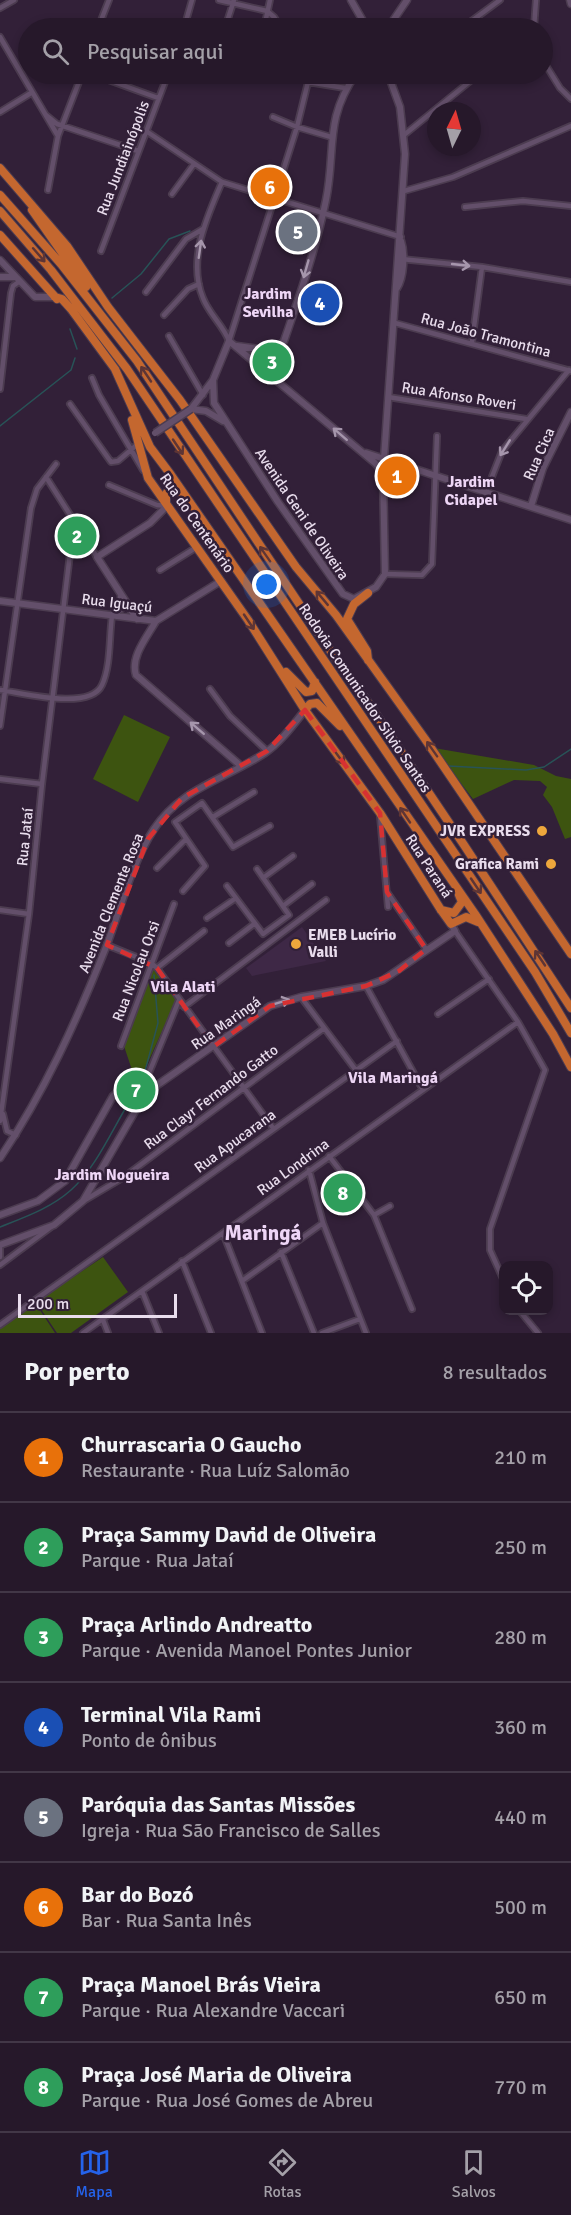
<!DOCTYPE html>
<html lang="pt">
<head>
<meta charset="utf-8">
<style>
	:root { --surface:#26182a; --page:#322536; --text:#f1f3f6; --muted:#a4a0a8; --line:#423747; --accent:#2563eb }
	body { margin:0; font-family:Signika,sans-serif; background:var(--page); color:var(--text) }
	.controls { position:absolute; right:18px; bottom:18px; display:grid; overflow:hidden; border-radius:12px; box-shadow:0 3px 9px #0003 }
	.controls button { width:54px; height:54px; display:grid; place-items:center; padding:0; border:0; border-bottom:2px solid var(--line); background:var(--surface); color:var(--text); font:30px sans-serif }
	.compass { position:absolute; left:427px; top:102px; width:54px; height:54px; border-radius:50%; background:var(--surface); box-shadow:0 3px 9px #0003; rotate:5deg }
	.scale { position:absolute; left:18px; bottom:15px; width:159px; box-sizing:border-box; padding-left:6px; border:3px solid #e9dded; border-top:0; font-size:16px; line-height:21px; white-space:nowrap; color:#e9dded; -webkit-text-stroke:4px #322038; paint-order:stroke }
	.you { position:absolute; left:267px; top:585px; width:21px; height:21px; margin:-15px; border:4px solid #fff; border-radius:50%; background:#1a73e8; box-shadow:0 0 0 9px #1a73e833 }
	.badge { display:grid; place-items:center; width:39px; height:39px; border-radius:50%; background:var(--accent); color:#fff; font-size:20px; font-weight:700 }
	.pin { position:absolute; translate:-50% -50%; border:3px solid #fff; box-shadow:0 2px 6px #0006 }
	.list { margin:0; padding:0; list-style:none }
	h2 { display:flex; justify-content:space-between; align-items:center; height:78px; margin:0; padding:0 24px; font-size:26px }
	h2 small { font-size:20px; font-weight:400; color:var(--muted) }
	.list li { display:grid; grid-template-columns:39px 1fr auto; gap:18px; align-items:center; box-sizing:border-box; height:90px; padding:0 24px; border-top:2px solid var(--line) }
	.list b { display:block; font-size:22px; white-space:nowrap }
	.list p { margin:0; font-size:20px; white-space:nowrap; color:var(--muted) }
	.list em { font-size:20px; font-style:normal; color:var(--muted) }
	.icon { flex:none; width:33px; height:33px; fill:none; stroke:currentColor; stroke-width:2; stroke-linecap:round; stroke-linejoin:round }
	.map { position:relative; flex:none; width:571px; height:1333px; overflow:hidden }
	.search { position:absolute; background:var(--surface); box-shadow:0 3px 9px #0003; left:18px; right:18px; top:18px; height:66px; display:flex; align-items:center; gap:15px; box-sizing:border-box; padding:0 21px; border-radius:33px; color:var(--muted); font-size:22px }
	.sheet { height:798px; background:var(--surface) }
	nav { display:flex; justify-content:space-around; align-items:center; box-sizing:border-box; height:84px; border-top:2px solid var(--line); background:var(--surface); font-size:16px; color:var(--muted) }
	nav a { display:grid; justify-items:center; gap:3px }
	nav .on { color:var(--accent) }
	.map>svg:first-child { display:block }
	.built { fill:#3e2846 }
	.green { fill:#3d5410 }
	.lines { fill:none; stroke-linecap:round; stroke-linejoin:round }
	.stream { stroke:#285357; stroke-width:1.5 }
	.street-casing { stroke:#4c3c50; stroke-width:8 }
	.secondary-casing { stroke:#4c3c50; stroke-width:9 }
	.highway-casing { stroke:#4c3c50; stroke-width:10 }
	.street { stroke:#634f6a; stroke-width:4.5 }
	.secondary { stroke:#634f6a; stroke-width:6 }
	.highway { stroke:#c4672f; stroke-width:8 }
	.secondary-bridge-casing { stroke:#4c3c50; stroke-width:9; stroke-linecap:butt }
	.secondary-bridge { stroke:#634f6a; stroke-width:6 }
	.oneway { stroke:#a696ac }
	.oneway2 { stroke:#5e3535 }
	.marked { fill:none; stroke:#d73132; stroke-width:4.5; stroke-dasharray:12 8; stroke-linejoin:round }
	.poi-dot { fill:#eea73c; stroke:#322038; stroke-width:2 }
	.labels { text-anchor:middle; stroke-width:5; stroke-linejoin:round; paint-order:stroke }
	.street-label { font-size:15px; fill:#e9dded; stroke:#322038 }
	.poi-label { font-size:15px; font-weight:bold; fill:#e9dded; stroke:#322038; text-anchor:end }
	.neighbourhood-label { font-size:16px; font-weight:bold; fill:#eed6f6; stroke:#322038 }
	.district-label { font-size:21px; font-weight:bold; fill:#eed6f6; stroke:#322038 }
</style>
</head>
<body>
<div class="map">
<svg width="571" height="1333" viewBox="0 0 571 1333">
	<rect width="100%" height="100%" fill="#322038"/>
	<path class="built" d="M302,927L326,961L252,976L246,968Z"/>
	<path class="green" d="M124,715L170,737L138,802L93,779Z
		M434,748L534,765L556,776L571,779V837L565,839L552,807L543,795L547,787L540,781L514,780L473,799Z
		M151,966L176,1000L141,1078L133,1073L124,1046Z
		M103,1257L128,1292L71,1333H57L36,1302Z
		M36,1304L55,1333H0V1329Z"/>
	<g class="lines">
		<path class="stream" d="M112,298L141,274L169,239L190,231
			M70,329L77,349
			M0,426L71,370L75,358
			M448,766L526,770L544,767L571,749
			M145,1071L158,1023L154,975
			M0,1227C25,1217 51,1208 71,1190C95,1169 111,1132 128,1104"/>
		<g class="street-casing">
			<path id="street" d="M219,0L267,11
				M0,8L14,0
				M267,11L274,17L281,28
				M98,28L109,0
				M184,28L192,0
				M225,28L234,0
				M264,28L270,0
				M462,28L500,0
				M534,28L536,0
				M0,37L58,136
				M542,59L560,88L571,99
				M92,74L158,98
				M303,74L308,82
				M308,82L345,88
				M391,82L403,74
				M0,112L31,93
				M46,115L57,124L138,151
				M273,117L297,127L331,137
				M146,131L222,182L401,237
				M404,135L479,74
				M222,182C207,217 187,259 203,298C209,314 223,325 229,341
				M48,190L58,136L82,74
				M404,191L453,177L571,126
				M172,194L194,164
				M465,207L523,201L571,206
				M101,251L168,74
				M401,259L482,267L571,282
				M146,292L186,239L203,229
				M164,315L188,289L199,284
				M395,323L571,371
				M169,336L203,395
				M229,341L297,127L308,82
				M472,342L482,267
				M92,378L99,395L143,470
				M0,389L11,293L13,286L20,281
				M388,397L526,419
				M70,404L111,462L118,461L139,443
				M46,477L97,557
				M109,485L157,505L167,506
				M486,492L502,451L569,370
				M72,553L77,548H91
				M160,570L197,547
				M385,574L422,575L432,564L437,436
				M210,689L230,716L267,751
				M0,690C23,693 90,711 102,685C111,666 109,637 112,616
				M0,726L31,508L37,489L56,464
				M0,779L42,784
				M380,816L388,907
				M213,817L254,792
				M157,868L186,839
				M263,878L293,856
				M227,886L263,934L289,915L257,869
				M183,891L205,866L175,822L202,803L233,847L270,826
				M387,892L426,949
				M283,906L312,884
				M0,910L29,914
				M207,918L236,898
				M455,931L518,1022L545,1070L490,1229V1250L504,1281
				M229,943L254,924
				M107,945L151,963L157,968L273,1128
				M157,968L204,931
				M366,986L423,1090
				M301,997L355,1069
				M184,1007L326,900
				M438,1014L489,979
				M121,1046L174,904
				M144,1085L179,1000
				M3,1114L7,1131L16,1135
				M0,1121L29,914L42,784L74,521
				M329,1156L374,1215L412,1309
				M103,1170L112,1177L122,1178
				M309,1170L323,1223L366,1333
				M85,1200L124,1177L323,1029
				M374,1215L390,1206
				M223,1233L262,1333
				M0,1248V1257
				M281,1252L314,1333
				M182,1261L211,1333
				M0,1265L51,1227
				M242,1281L323,1223
				M142,1291L159,1333
				M519,1310L538,1333
				M103,1320L108,1333
				M0,1325L397,1041
				M83,1333L518,1022
				M322,1333L360,1319"/>
		</g>
		<g class="secondary-casing">
			<path id="secondary" d="M351,0L367,28
				M570,0L571,4
				M388,28L407,0
				M0,260L35,297H55
				M0,277H15
				M397,288C404,277 405,253 401,241
				M237,346L273,351L284,341C300,295 316,248 326,200C336,151 324,119 356,74
				M213,380L214,403L278,502L343,594L354,599L376,587L385,574L383,473L405,154L400,107L388,74
				M191,409L213,380L229,341L375,463L383,473
				M191,409L206,411L223,421
				M366,453L571,520
				M531,506L543,468L571,412
				M0,601L156,621L221,581
				M113,615L122,608L121,597
				M137,619L97,557L150,523L167,506
				M156,621C147,637 130,657 136,675L241,766
				M146,1093L144,1085L139,1081L130,1082L124,1089L128,1100L135,1103L141,1101L146,1093L270,1006L301,997L366,986L383,980L455,931L451,924
				M0,1158C44,1093 77,1020 106,947C121,908 131,864 154,829C181,788 226,779 265,753C280,743 294,724 305,710
				M0,1215L38,1201L65,1181L113,1096L125,1086
				M0,1245L54,1225L83,1201L141,1101"/>
		</g>
		<g class="highway-casing">
			<path id="highway" d="M0,168L67,246L108,307L180,400L296,567L336,615L425,739L571,954
				M0,195L61,264L137,361L342,668L365,698L464,845L571,1008
				M32,210L86,287
				M0,211L51,270L127,369L535,972L571,1033
				M0,235L57,299
				M55,297L62,299L71,309L115,369L150,447L171,475L475,914L553,1034L571,1067
				M132,420L148,478L248,620L305,710L380,813L441,910L451,924L466,917L478,922
				M166,503V494L170,488L183,494
				M368,660L367,651L347,619L354,604L368,593
				M286,672L306,692L312,691L315,682
				M305,710L310,704L317,703L340,726
				M441,910L454,913L462,902L459,895"/>
		</g>
		<use href="#street" class="street"/>
		<use href="#secondary" class="secondary"/>
		<use href="#highway" class="highway"/>
		<g class="secondary-bridge-casing">
			<path id="secondary-bridge" d="M155,433L191,409"/>
		</g>
		<use href="#secondary-bridge" class="secondary-bridge"/>
	</g>
	<defs><path id="oneway-shaft" d="M-6 0H5M1.5-3L5.5 0L1.5 3" fill="none" stroke-width="1.6" stroke-linecap="round" stroke-linejoin="round" transform="scale(1.5)"/></defs>
	<g class="oneway">
		<use href="#oneway-shaft" transform="translate(200 249) rotate(-82)"/>
		<use href="#oneway-shaft" transform="translate(461 265) rotate(6)"/>
		<use href="#oneway-shaft" transform="translate(306 269) rotate(106)"/>
		<use href="#oneway-shaft" transform="translate(340 434) rotate(-139)"/>
		<use href="#oneway-shaft" transform="translate(505 448) rotate(122)"/>
		<use href="#oneway-shaft" transform="translate(197 728) rotate(-139)"/>
		<use href="#oneway-shaft" transform="translate(281 1002) rotate(-17)"/>
	</g>
	<g class="oneway2">
		<use href="#oneway-shaft" transform="translate(39 255) rotate(49)"/>
		<use href="#oneway-shaft" transform="translate(146 374) rotate(-124)"/>
		<use href="#oneway-shaft" transform="translate(178 447) rotate(56)"/>
		<use href="#oneway-shaft" transform="translate(265 554) rotate(-125)"/>
		<use href="#oneway-shaft" transform="translate(322 598) rotate(-130)"/>
		<use href="#oneway-shaft" transform="translate(249 622) rotate(56)"/>
		<use href="#oneway-shaft" transform="translate(432 749) rotate(-125)"/>
		<use href="#oneway-shaft" transform="translate(339 757) rotate(54)"/>
		<use href="#oneway-shaft" transform="translate(405 815) rotate(-124)"/>
		<use href="#oneway-shaft" transform="translate(476 886) rotate(56)"/>
		<use href="#oneway-shaft" transform="translate(540 958) rotate(-124)"/>
	</g>
	<path class="marked" d="M305,710L380,813L387,892L426,949L399,971L366,986L270,1006L213,1047L157,968L107,945L148,839L182,798L267,751Z"/>
	<g class="poi-dot">
		<circle cx="542" cy="831" r="6"/>
		<circle cx="551" cy="864" r="6"/>
		<circle cx="296" cy="944" r="6"/>
	</g>
	<g class="labels">
		<g class="street-label">
			<text transform="translate(123 158) rotate(-69)" y="5">Rua Jundiainópolis</text>
			<text transform="translate(486 335) rotate(15)" y="5">Rua João Tramontina</text>
			<text transform="translate(459 396) rotate(9)" y="5">Rua Afonso Roveri</text>
			<text transform="translate(539 454) rotate(-66)" y="5">Rua Cica</text>
			<text transform="translate(302 514) rotate(56)" y="5">Avenida Geni de Oliveira</text>
			<text transform="translate(197 523) rotate(55)" y="5">Rua do Centenário</text>
			<text transform="translate(117 603) rotate(7)" y="5">Rua Iguaçú</text>
			<text transform="translate(365 698) rotate(56)" y="5">Rodovia Comunicador Silvio Santos</text>
			<text transform="translate(25 837) rotate(-84)" y="5">Rua Jataí</text>
			<text transform="translate(429 866) rotate(57)" y="5">Rua Paraná</text>
			<text transform="translate(111 903) rotate(-68)" y="5">Avenida Clemente Rosa</text>
			<text transform="translate(136 971) rotate(-69)" y="5">Rua Nicolau Orsi</text>
			<text transform="translate(226 1023) rotate(-35)" y="5">Rua Maringá</text>
			<text transform="translate(211 1097) rotate(-37)" y="5">Rua Clayr Fernando Gatto</text>
			<text transform="translate(235 1141) rotate(-36)" y="5">Rua Apucarana</text>
			<text transform="translate(293 1167) rotate(-36)" y="5">Rua Londrina</text>
		</g>
		<g class="poi-label">
			<text x="530" y="836">JVR EXPRESS</text>
			<text x="539" y="869">Grafica Rami</text>
			<text x="308" y="940" text-anchor="start">EMEB Lucírio<tspan x="308" dy="17">Valli</tspan></text>
		</g>
		<g class="neighbourhood-label">
			<text x="268" y="299">Jardim<tspan x="268" dy="18">Sevilha</tspan></text>
			<text x="471" y="487">Jardim<tspan x="471" dy="18">Cidapel</tspan></text>
			<text x="183" y="992">Vila Alati</text>
			<text x="393" y="1083">Vila Maringá</text>
			<text x="112" y="1180">Jardim Nogueira</text>
		</g>
		<g class="district-label">
			<text x="263" y="1240">Maringá</text>
		</g>
	</g>
</svg>
<div class="controls">
<button><svg class="icon" aria-label="locate" viewBox="0 0 24 24"><circle cx="12" cy="12" r="6"/><path d="M12 2v4M12 18v4M2 12h4M18 12h4"/></svg></button>
</div>
<svg class="compass" viewBox="-18 -18 36 36"><path d="M0-13l5 13h-10z" fill="#e53935"/><path d="M0 13l5-13h-10z" fill="#a4a0a8"/></svg>
<div class="scale">200 m</div>
<div class="you"></div>
<div class="pin badge" style="left:397px;top:476px;background:#e8710a">1</div>
<div class="pin badge" style="left:77px;top:536px;background:#2e9e5b">2</div>
<div class="pin badge" style="left:272px;top:362px;background:#2e9e5b">3</div>
<div class="pin badge" style="left:320px;top:303px;background:#1a4fb4">4</div>
<div class="pin badge" style="left:298px;top:232px;background:#6b7280">5</div>
<div class="pin badge" style="left:270px;top:187px;background:#e8710a">6</div>
<div class="pin badge" style="left:136px;top:1090px;background:#2e9e5b">7</div>
<div class="pin badge" style="left:343px;top:1193px;background:#2e9e5b">8</div>
<div class="search"><svg class="icon" aria-label="search" viewBox="0 0 24 24"><circle cx="10" cy="10" r="6"/><path d="M15 15l6 6"/></svg>Pesquisar aqui</div>
</div>
<section class="sheet">
<h2>Por perto<small>8 resultados</small></h2>
<ul class="list">
<li><span class="badge" style="background:#e8710a">1</span><div><b>Churrascaria O Gaucho</b><p>Restaurante · Rua Luíz Salomão</p></div><em>210 m</em></li>
<li><span class="badge" style="background:#2e9e5b">2</span><div><b>Praça Sammy David de Oliveira</b><p>Parque · Rua Jataí</p></div><em>250 m</em></li>
<li><span class="badge" style="background:#2e9e5b">3</span><div><b>Praça Arlindo Andreatto</b><p>Parque · Avenida Manoel Pontes Junior</p></div><em>280 m</em></li>
<li><span class="badge" style="background:#1a4fb4">4</span><div><b>Terminal Vila Rami</b><p>Ponto de ônibus</p></div><em>360 m</em></li>
<li><span class="badge" style="background:#6b7280">5</span><div><b>Paróquia das Santas Missões</b><p>Igreja · Rua São Francisco de Salles</p></div><em>440 m</em></li>
<li><span class="badge" style="background:#e8710a">6</span><div><b>Bar do Bozó</b><p>Bar · Rua Santa Inês</p></div><em>500 m</em></li>
<li><span class="badge" style="background:#2e9e5b">7</span><div><b>Praça Manoel Brás Vieira</b><p>Parque · Rua Alexandre Vaccari</p></div><em>650 m</em></li>
<li><span class="badge" style="background:#2e9e5b">8</span><div><b>Praça José Maria de Oliveira</b><p>Parque · Rua José Gomes de Abreu</p></div><em>770 m</em></li>
</ul>
</section>
<nav>
<a class="on"><svg class="icon" aria-label="map" viewBox="0 0 24 24"><path d="M3 6l6-2 6 2 6-2v14l-6 2-6-2-6 2zM9 4v14M15 6v14"/></svg>Mapa</a>
<a><svg class="icon" aria-label="directions" viewBox="0 0 24 24"><path d="M12 3l9 9-9 9-9-9zM9 14v-3h6M13 9l2 2-2 2"/></svg>Rotas</a>
<a><svg class="icon" aria-label="saved" viewBox="0 0 24 24"><path d="M7 4h10v16l-5-4-5 4z"/></svg>Salvos</a>
</nav>
</body>
</html>
